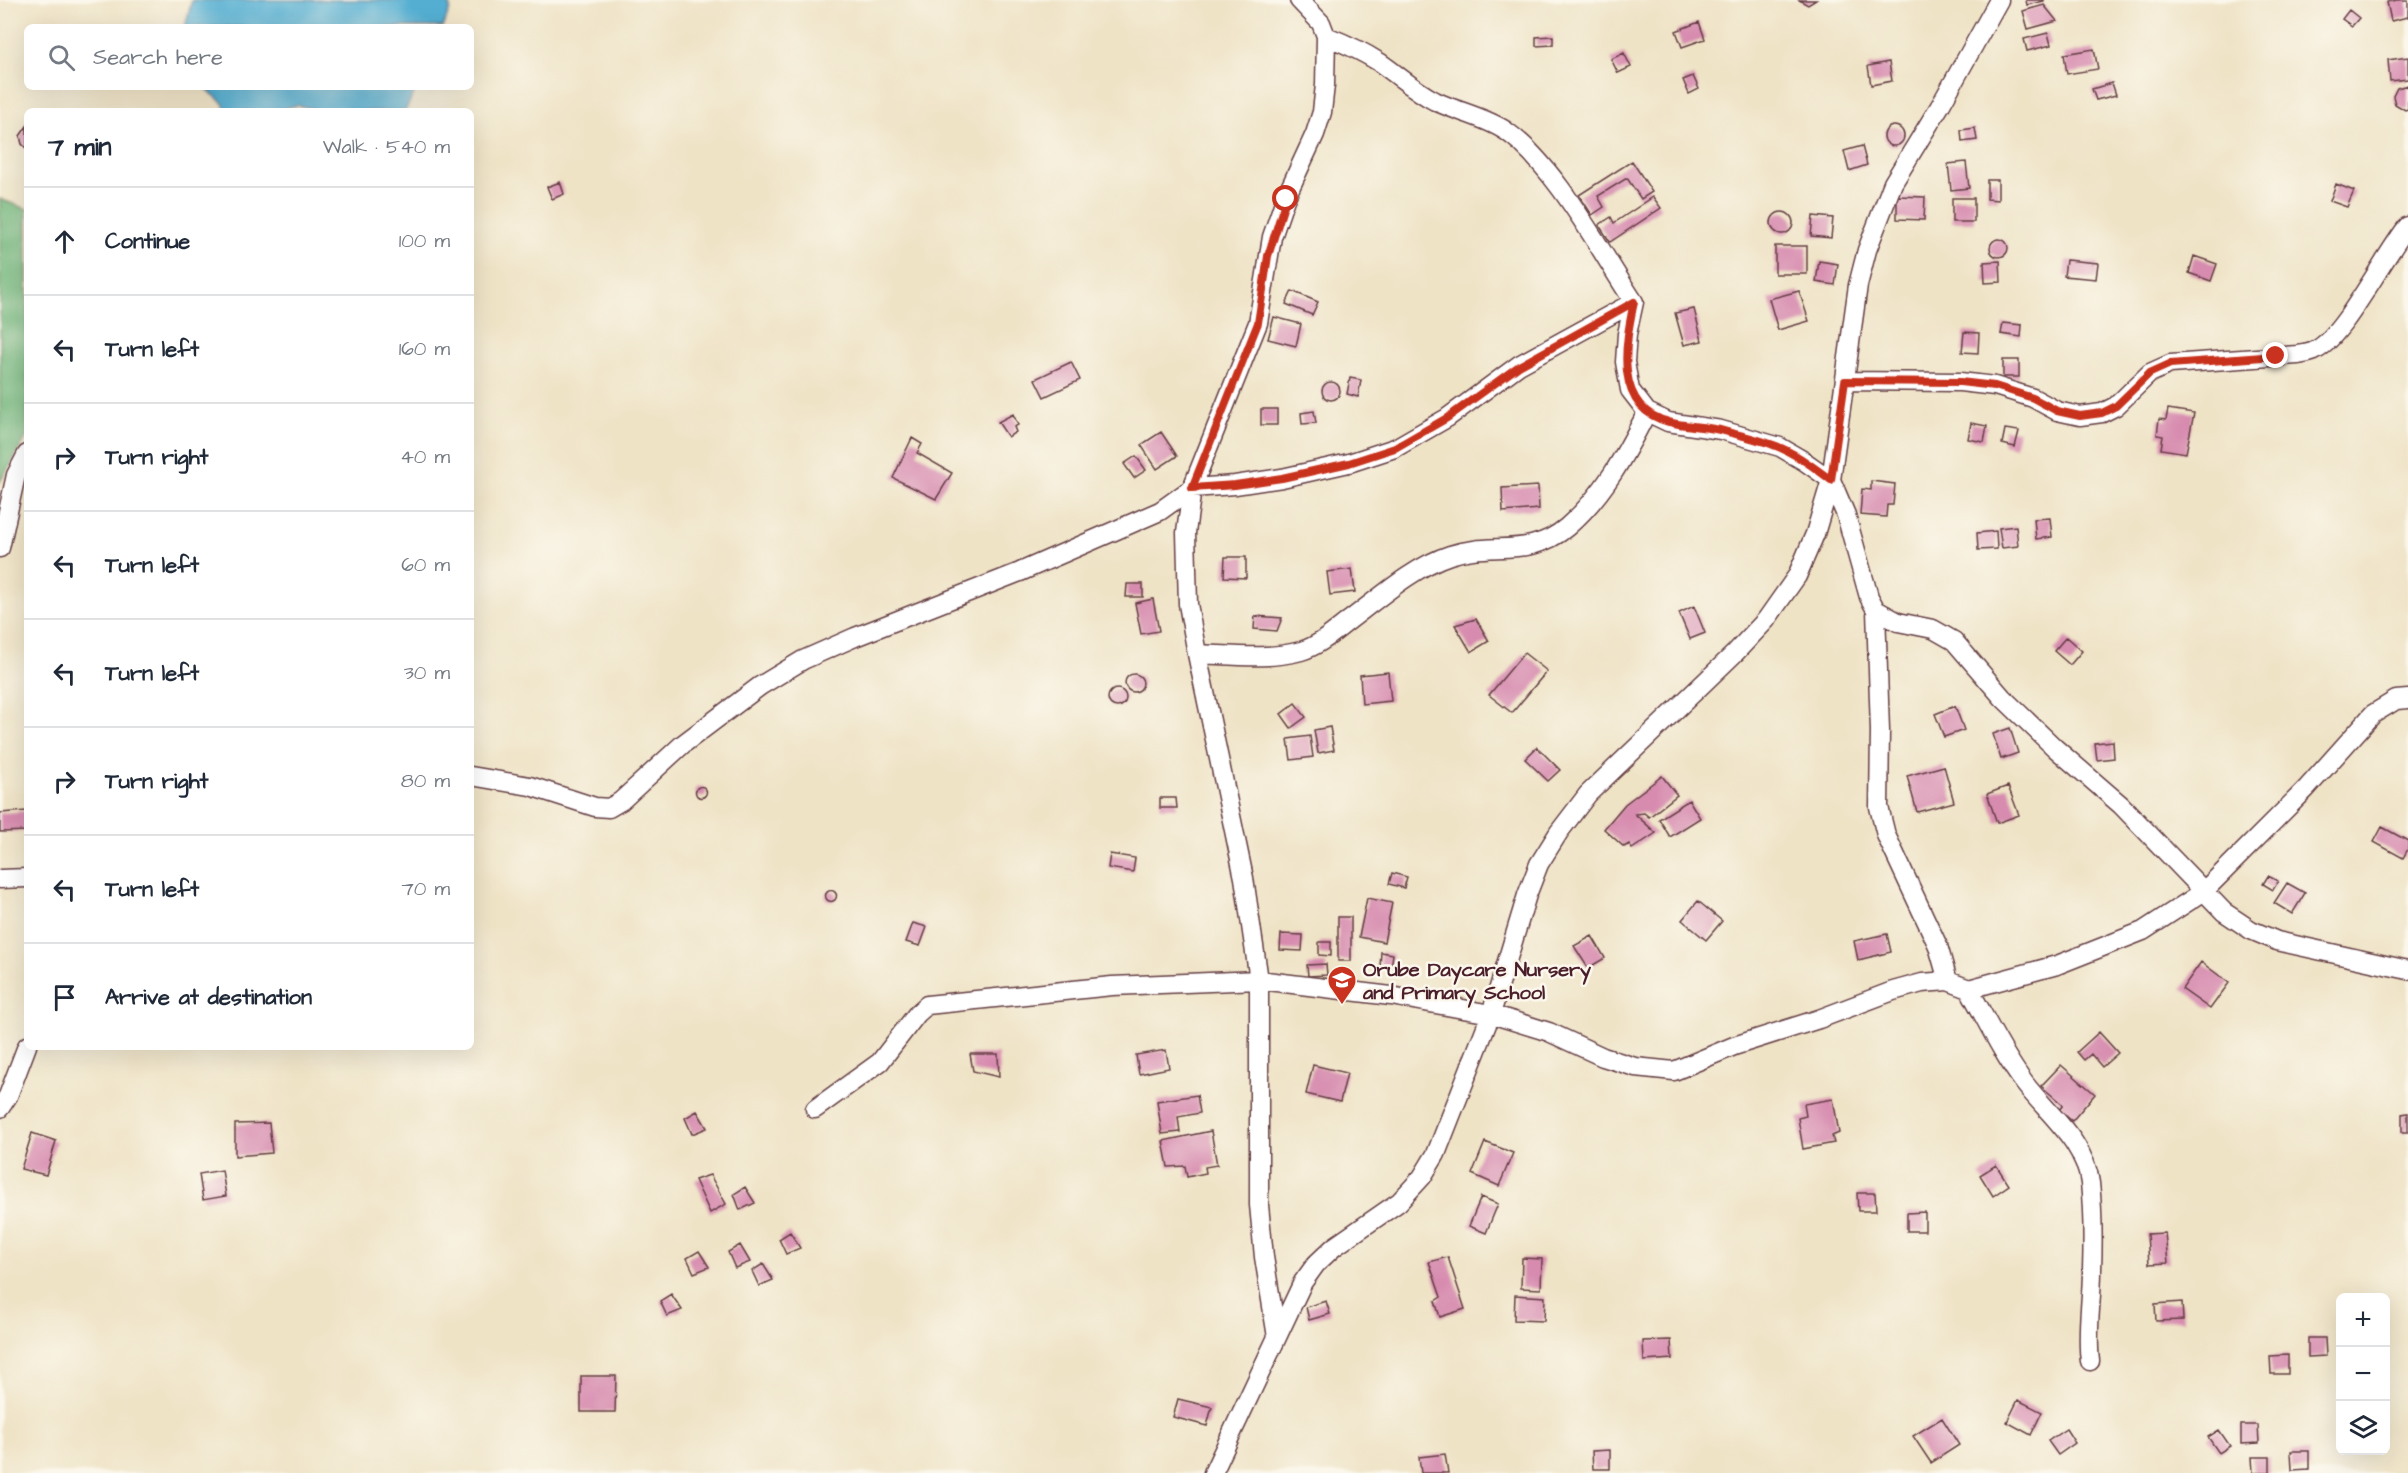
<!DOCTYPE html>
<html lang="en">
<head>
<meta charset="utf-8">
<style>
	:root { --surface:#fff; --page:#f2f2f3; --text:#1f2937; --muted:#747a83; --line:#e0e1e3 }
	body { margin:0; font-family:"Architects Daughter",sans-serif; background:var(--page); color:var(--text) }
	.controls { position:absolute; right:18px; bottom:18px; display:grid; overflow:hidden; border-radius:9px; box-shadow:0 6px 24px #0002 }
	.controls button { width:54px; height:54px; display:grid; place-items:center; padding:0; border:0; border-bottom:2px solid var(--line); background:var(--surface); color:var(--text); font:30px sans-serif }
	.stop { position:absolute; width:18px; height:18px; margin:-14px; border:4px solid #c8321e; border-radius:50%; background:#fff }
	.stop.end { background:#c8321e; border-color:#fff; box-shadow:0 2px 6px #0008 }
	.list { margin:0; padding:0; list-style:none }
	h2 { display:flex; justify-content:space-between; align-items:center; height:78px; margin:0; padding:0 24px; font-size:26px }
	h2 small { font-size:20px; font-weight:400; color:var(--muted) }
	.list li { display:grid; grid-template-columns:39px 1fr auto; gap:18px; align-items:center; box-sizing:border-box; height:108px; padding:0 24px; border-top:2px solid var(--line) }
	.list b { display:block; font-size:22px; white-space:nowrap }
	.list em { font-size:20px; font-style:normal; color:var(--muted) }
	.icon { flex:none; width:33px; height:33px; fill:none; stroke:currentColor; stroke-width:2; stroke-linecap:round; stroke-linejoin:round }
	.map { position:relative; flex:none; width:2408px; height:1473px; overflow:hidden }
	.search { position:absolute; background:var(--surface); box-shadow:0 6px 24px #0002; left:24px; top:24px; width:450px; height:66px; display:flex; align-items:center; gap:15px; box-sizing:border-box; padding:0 21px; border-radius:9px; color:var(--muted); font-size:22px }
	.panel { position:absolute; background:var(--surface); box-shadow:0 6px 24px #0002; left:24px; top:108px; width:450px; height:942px; border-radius:9px }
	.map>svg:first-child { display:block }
	.forest { fill:#71b67a; stroke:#5e6a52; stroke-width:1.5 }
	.water { fill:#53aed1; stroke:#4e667e; stroke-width:1.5 }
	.building { fill:#d78baf }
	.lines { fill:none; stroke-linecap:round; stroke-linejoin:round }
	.street-casing { stroke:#633c42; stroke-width:21 }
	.street { stroke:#fff; stroke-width:18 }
	.route { stroke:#c8321e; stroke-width:8 }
	.labels { text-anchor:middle; stroke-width:5; stroke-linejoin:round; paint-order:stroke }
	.poi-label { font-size:20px; font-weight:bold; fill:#4a1f2b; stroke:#fbf7ec; text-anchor:start }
</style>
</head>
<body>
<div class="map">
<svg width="2408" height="1473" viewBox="0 0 2408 1473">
	<rect width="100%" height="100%" fill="#fbf7ec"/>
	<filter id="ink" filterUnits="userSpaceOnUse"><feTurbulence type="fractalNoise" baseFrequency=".0167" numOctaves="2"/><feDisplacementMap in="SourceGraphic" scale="12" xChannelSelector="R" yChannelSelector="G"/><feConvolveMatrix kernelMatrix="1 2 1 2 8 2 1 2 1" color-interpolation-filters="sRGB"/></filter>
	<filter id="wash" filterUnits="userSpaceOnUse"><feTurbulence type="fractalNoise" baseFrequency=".008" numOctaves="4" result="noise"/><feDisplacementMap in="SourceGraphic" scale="24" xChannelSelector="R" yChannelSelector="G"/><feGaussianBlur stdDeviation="1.35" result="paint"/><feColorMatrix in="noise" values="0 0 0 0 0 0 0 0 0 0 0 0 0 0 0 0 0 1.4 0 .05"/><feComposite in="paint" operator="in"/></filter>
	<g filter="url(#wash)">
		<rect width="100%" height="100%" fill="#efe3c6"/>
		<path class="forest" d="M0,199L27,209V436L0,482Z"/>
		<path class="water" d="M192,0H449L450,9L443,27H185Z
			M204,87H417L405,111H321L297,105L276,111H226L223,103Z"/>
		<g id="blocks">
			<path class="building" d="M1799,0H1816L1808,5Z
				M2026,0H2044V1L2027,5Z
				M2397,0H2408V17L2391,21L2387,2Z
				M2044,5L2057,21L2028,29L2023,11Z
				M2349,10L2359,18L2352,26L2342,19Z
				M1699,22L1705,39L1682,47L1676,31Z
				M2048,33L2051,45L2027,51L2024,39Z
				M1553,36V45L1536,46V37Z
				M2094,49L2098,69L2067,74L2064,54Z
				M1624,53L1631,67L1618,73L1611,59Z
				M2408,57V79L2390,81L2388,60Z
				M1889,62L1892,81L1871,85L1868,66Z
				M1693,76L1699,89L1689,94L1683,80Z
				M2112,83L2116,95L2096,100L2092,89Z
				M2408,85V109L2405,110L2395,104L2393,96L2397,88Z
				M27,126V149L22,144L20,136Z
				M1884 136a10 10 0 1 1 20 0a10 10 0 1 1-20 0Z
				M1975,128L1977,140L1962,142L1961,130Z
				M1862,146L1867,165L1849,171L1844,151Z
				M1632,161L1652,192L1641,199L1627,178L1598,196L1604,207L1592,215L1579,195Z
				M1966,162L1969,188L1951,190L1948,164Z
				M1987,180H1998V200L1987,199Z
				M560,182L564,194L552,199L547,187Z
				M2336,184L2354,191L2347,207L2330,201Z
				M1897,196L1925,197L1924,220L1897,219Z
				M1653,197L1661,208L1610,242L1599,225L1611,217L1614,223Z
				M1952,198H1974V222H1952Z
				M1771 223a11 11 0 1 1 22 0a11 11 0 1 1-22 0Z
				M1813,216L1833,218L1831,238L1811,236Z
				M1990 248a9 9 0 1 1 18 0a9 9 0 1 1-18 0Z
				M1775,246H1807V274H1775Z
				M2194,256L2217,264L2211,281L2189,273Z
				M2066,260L2098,263L2096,279L2064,276Z
				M1819,261L1838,264L1835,285L1816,282Z
				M2000,261L2001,282L1985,283L1984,262Z
				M1292,291L1318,302L1312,315L1286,304Z
				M1799,291L1809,321L1778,330L1769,299Z
				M1694,309L1702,341L1684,345L1675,313Z
				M1274,317L1301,324L1296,346L1268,339Z
				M2003,323L2022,325L2021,337L2001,334Z
				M1964,332L1979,333L1978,353L1962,352Z
				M2003,360H2019V377H2003Z
				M1071,362L1080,380L1044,397L1035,379Z
				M1350,378L1361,380L1358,397L1347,394Z
				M1322 391a9 9 0 1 1 18 0a9 9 0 1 1-18 0Z
				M1261,409H1277V425H1261Z
				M2168,409L2194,413L2186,453L2161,449L2163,436L2157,435L2159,419L2166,420Z
				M1314,411L1316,423L1302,424L1301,413Z
				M1013,414L1018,425L1014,427L1016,432L1008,437L998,422Z
				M1971,423L1987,426L1984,442L1968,439Z
				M2005,429L2019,431L2015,447L2002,444Z
				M1161,432L1177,456L1157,469L1141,445Z
				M912,438L922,444L917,453L952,473L936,499L893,478Z
				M1136,456L1146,470L1134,478L1124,464Z
				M1871,481L1895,484L1893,505H1887L1886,517L1860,515L1862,489L1871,490Z
				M1538,486L1539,509L1503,512L1502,488Z
				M2050,518L2052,537L2036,539L2034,519Z
				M2016,526L2018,546L2002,548L1999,528Z
				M1996,531L1997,549L1978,550L1977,533Z
				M1225,557H1246V578L1224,577Z
				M1352,569L1355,592L1330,595L1327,572Z
				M1127,584H1143V597H1126Z
				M1153,599L1159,631L1141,634L1135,603Z
				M1694,606L1705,633L1690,639L1679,613Z
				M1255,616L1282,618L1277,631L1254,629Z
				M1476,619L1489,641L1471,652L1455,625Z
				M2066,637L2082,651L2070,665L2054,651Z
				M1524,653L1547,671L1512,713L1489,695Z
				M1388,672L1391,701L1362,704L1360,675Z
				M1125 683a9 9 0 1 1 18 0a9 9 0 1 1-18 0Z
				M1108 698a9 9 0 1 1 18 0a9 9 0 1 1-18 0Z
				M1295,703L1306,717L1291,728L1281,714Z
				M1955,706L1964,730L1944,737L1935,714Z
				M1330,727L1334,750L1318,753L1314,730Z
				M2010,728L2018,753L2001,759L1993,734Z
				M1310,736L1313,757L1291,760L1288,739Z
				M2113,741L2114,758L2097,760L2095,743Z
				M1537,747L1560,770L1548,781L1525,759Z
				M1944,766L1954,802L1917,812L1907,776Z
				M1662,776L1677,795L1649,817L1644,813L1635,814L1656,833L1632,849L1629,844L1624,847L1604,829L1625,804Z
				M2008,786L2019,815L1997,823L1987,794Z
				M695.5 792a5.5 5.5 0 1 1 11 0a5.5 5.5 0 1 1-11 0Z
				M1160,798H1176L1177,808H1160Z
				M1689,800L1700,818L1670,837L1659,819Z
				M27,811V831L0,832V813Z
				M2382,827L2408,841V849L2403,858L2374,842Z
				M1110,854L1135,858L1133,872L1108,868Z
				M1392,873L1407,877L1404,888L1389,884Z
				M2268,876L2278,881L2273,890L2263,884Z
				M2287,883L2305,893L2292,914L2274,903Z
				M825.5 896a5.5 5.5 0 1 1 11 0a5.5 5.5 0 1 1-11 0Z
				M1367,898L1392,903L1384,942L1359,937Z
				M1698,901L1722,921L1706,940L1682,920Z
				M1338,917H1351V961H1338Z
				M913,923L927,927L920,946L906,942Z
				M1281,934L1303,935L1302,951L1280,950Z
				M1887,934L1891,952L1858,960L1854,941Z
				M1592,936L1605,958L1588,968L1574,946Z
				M1319,942H1331V956L1319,955Z
				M1381,952L1393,954L1391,968L1380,967Z
				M2201,962L2229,983L2210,1009L2182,989Z
				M1326,964L1327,975L1308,976L1307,965Z
				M2099,1032L2118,1053L2102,1067L2091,1054L2084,1060L2077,1052Z
				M1166,1050L1169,1068L1139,1074L1136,1055Z
				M970,1054H998L999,1077L973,1071Z
				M1313,1065L1347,1073L1340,1102L1306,1094Z
				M2061,1065L2095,1094L2072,1121L2059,1110L2063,1105L2041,1086Z
				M1197,1095L1200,1113L1178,1117L1180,1132L1162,1134L1157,1101Z
				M1833,1099L1839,1133L1832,1136L1834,1143L1803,1149L1798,1118L1806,1116L1804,1104Z
				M697,1111L707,1128L692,1134L685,1118Z
				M2408,1113V1132H2402V1114Z
				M269,1123L272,1153L235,1156V1124Z
				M1211,1131L1217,1165L1205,1167L1206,1173L1187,1177L1185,1166L1168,1167L1163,1141Z
				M32,1133L56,1141L46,1175L21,1169Z
				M1485,1142L1513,1153L1499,1186L1472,1174Z
				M1996,1165L2009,1185L1993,1196L1980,1175Z
				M222,1170L226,1196L203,1200L199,1174Z
				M710,1175L726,1204L710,1213L695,1180Z
				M745,1187L755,1203L740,1210L734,1194Z
				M1857,1193H1875L1876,1211H1858Z
				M1481,1197L1498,1204L1486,1233L1469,1226Z
				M1925,1212V1231H1907V1213Z
				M790,1232L800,1248L786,1254L779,1239Z
				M2165,1233L2168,1263L2149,1264L2147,1234Z
				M740,1245L750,1262L735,1268L728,1252Z
				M699,1251L709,1267L694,1273L687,1258Z
				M1448,1257L1465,1309L1440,1317L1435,1301L1441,1297L1429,1262Z
				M1522,1258L1542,1259L1541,1289L1521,1288Z
				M763,1264L773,1280L759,1286L752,1271Z
				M671,1294L682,1310L667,1316L660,1301Z
				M1515,1295L1545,1297L1544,1321L1514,1320Z
				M1326,1301L1330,1314L1309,1320L1306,1307Z
				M2182,1302L2183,1320L2156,1321L2155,1304Z
				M2308,1338H2325L2326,1356L2308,1357Z
				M1671,1340L1672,1359L1644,1361L1643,1341Z
				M2288,1355V1374H2271L2270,1356Z
				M581,1376H616L615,1412H581Z
				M1178,1399L1212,1407L1207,1426L1173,1417Z
				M2018,1400L2042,1412L2031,1435L2007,1422Z
				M1942,1418L1959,1445L1931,1463L1913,1436Z
				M2241,1425H2258L2259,1443L2241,1444Z
				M2066,1429L2075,1443L2058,1455L2048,1441Z
				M2219,1430L2230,1446L2219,1453L2208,1437Z
				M1610,1450V1469H1593L1592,1451Z
				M2291,1451H2309V1469L2292,1470Z
				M1445,1454L1448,1473H1421L1419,1457Z
				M2252,1457H2270V1473H2253Z"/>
		</g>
	</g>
	<g filter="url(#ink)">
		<use href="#blocks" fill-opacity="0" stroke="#633c42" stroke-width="1.5"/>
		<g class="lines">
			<g class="street-casing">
				<path id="street" d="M1326,36C1344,43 1362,51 1379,62C1398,75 1414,90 1435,101C1458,112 1485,117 1506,131C1556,166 1600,251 1634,302L1627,334L1625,362L1630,390L1647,412L1668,422L1721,430L1780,447L1804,461L1831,480L1846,515L1869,597L1876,610L1898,622L1933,629L1954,641L2003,698L2055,748L2121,805L2224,912L2251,930L2277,941L2408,970
					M1845,381L1960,382L1995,386L2033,398L2057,411L2080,416L2102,413L2116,406L2150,373L2170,364L2298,355C2304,354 2312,353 2316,350C2344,336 2385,254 2408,226
					M0,548L16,475L27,454
					M1876,610L1880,731L1879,807L1886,835L1938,946L1948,981
					M1197,654C1230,655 1269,660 1301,651C1318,646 1333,633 1347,622C1378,599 1413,567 1450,555C1492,541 1530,559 1567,527C1604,495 1625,455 1647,412
					M471,776L530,786L595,807L609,808L621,801L683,744L760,686L803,660L855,637L1020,572L1160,511L1192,488L1235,485L1282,478L1349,463L1395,448L1447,418L1519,365L1634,302
					M0,879L27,878
					M1969,989C1987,1021 2003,1055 2025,1084C2049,1115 2085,1142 2090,1183C2093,1211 2093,1242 2092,1270C2092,1301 2086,1331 2090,1361
					M0,1108L8,1096L27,1046
					M815,1109L880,1062L917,1014L927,1005L1112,986L1259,980L1391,996L1491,1014L1549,1032L1603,1057L1635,1067L1674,1071L1734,1046L1819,1019L1893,991L1922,983L1948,981L1969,989L2057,965L2143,931L2203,892L2306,789L2373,714L2396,700L2408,699
					M1277,1337L1264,1257L1259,1205V980L1244,878L1197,654L1188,604L1186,533L1192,488L1258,323L1272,237L1285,199L1315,134L1322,112L1325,85L1326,36L1321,23L1299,0
					M1213,1473L1303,1282L1316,1264L1334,1247L1399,1202L1422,1177L1436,1154L1491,1014L1527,895L1539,864L1559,832L1588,794L1735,653L1766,620L1797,576L1815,534L1831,480L1858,285L1867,250L1893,183L1940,106L1999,0"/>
			</g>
			<use href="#street" class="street"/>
		</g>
	</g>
	<g class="lines" filter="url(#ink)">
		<path class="route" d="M1286,199L1268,256L1258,323L1192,488L1235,485L1282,478L1349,463L1395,448L1447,418L1519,366L1634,302C1625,344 1613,408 1669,422C1687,427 1706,426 1724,431C1742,436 1763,440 1781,448C1799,456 1815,468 1831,480L1845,381L1960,382L1995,386L2033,398L2057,411L2080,416L2102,413L2116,406L2150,373L2170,364L2276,356"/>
	</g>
	<defs>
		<g id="school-pin" transform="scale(1.5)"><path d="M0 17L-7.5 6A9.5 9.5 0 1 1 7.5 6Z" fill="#c8321e" stroke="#fbf7ec"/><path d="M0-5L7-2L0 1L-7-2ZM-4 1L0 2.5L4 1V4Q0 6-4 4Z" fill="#fff"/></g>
	</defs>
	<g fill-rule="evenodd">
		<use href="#school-pin" x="1342" y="980"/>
	</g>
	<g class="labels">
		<g class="poi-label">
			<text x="1363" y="976">Orube Daycare Nursery<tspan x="1363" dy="23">and Primary School</tspan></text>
		</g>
	</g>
</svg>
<div class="controls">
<button>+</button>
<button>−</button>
<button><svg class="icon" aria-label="layers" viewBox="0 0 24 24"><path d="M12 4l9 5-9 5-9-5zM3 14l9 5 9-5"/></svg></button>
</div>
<div class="stop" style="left:1286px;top:199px"></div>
<div class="stop end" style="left:2276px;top:356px"></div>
<div class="search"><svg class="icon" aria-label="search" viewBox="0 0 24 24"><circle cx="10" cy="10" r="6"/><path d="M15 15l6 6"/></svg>Search here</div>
<section class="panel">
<h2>7 min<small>Walk · 540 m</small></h2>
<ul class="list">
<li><svg class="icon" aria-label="ahead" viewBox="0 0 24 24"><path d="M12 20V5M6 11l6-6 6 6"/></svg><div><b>Continue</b></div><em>100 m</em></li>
<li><svg class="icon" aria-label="left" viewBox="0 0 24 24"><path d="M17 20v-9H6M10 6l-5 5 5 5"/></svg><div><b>Turn left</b></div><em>160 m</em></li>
<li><svg class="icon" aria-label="right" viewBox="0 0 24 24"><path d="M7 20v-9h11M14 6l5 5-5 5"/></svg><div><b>Turn right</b></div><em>40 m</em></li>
<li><svg class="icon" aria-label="left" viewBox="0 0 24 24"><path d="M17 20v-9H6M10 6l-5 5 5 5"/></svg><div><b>Turn left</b></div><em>60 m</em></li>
<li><svg class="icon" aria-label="left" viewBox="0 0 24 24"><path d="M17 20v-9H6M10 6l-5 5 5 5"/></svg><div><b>Turn left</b></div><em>30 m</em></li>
<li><svg class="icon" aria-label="right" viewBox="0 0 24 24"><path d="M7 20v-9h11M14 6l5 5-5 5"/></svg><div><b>Turn right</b></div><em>80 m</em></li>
<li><svg class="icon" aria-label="left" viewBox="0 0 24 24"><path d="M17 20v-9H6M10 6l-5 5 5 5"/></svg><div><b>Turn left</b></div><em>70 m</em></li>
<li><svg class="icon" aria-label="arrive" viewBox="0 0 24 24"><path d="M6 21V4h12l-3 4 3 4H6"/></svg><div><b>Arrive at destination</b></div></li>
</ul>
</section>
</div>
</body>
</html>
